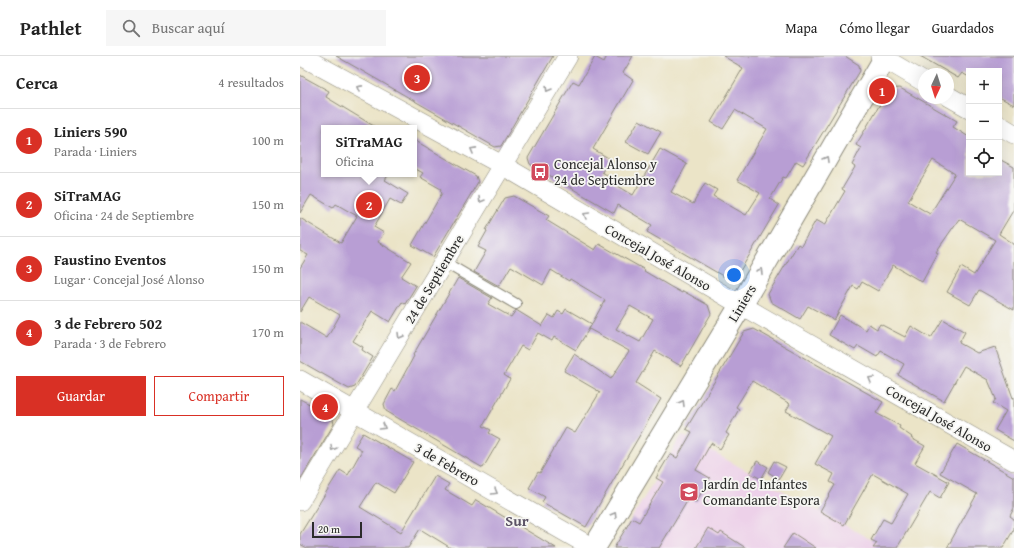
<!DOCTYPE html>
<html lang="es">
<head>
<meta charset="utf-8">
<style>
	:root { --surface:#fff; --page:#f6f6f6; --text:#222; --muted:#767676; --line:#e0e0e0; --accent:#d93025 }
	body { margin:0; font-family:"Gentium Book Plus",serif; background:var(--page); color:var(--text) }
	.controls { position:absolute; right:12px; top:12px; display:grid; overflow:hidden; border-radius:0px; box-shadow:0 4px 16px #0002 }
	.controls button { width:36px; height:36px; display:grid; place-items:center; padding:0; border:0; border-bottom:1px solid var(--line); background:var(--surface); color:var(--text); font:20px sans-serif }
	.compass { position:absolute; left:618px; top:12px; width:36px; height:36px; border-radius:50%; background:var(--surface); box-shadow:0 4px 16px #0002; rotate:184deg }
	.scale { position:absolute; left:12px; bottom:10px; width:50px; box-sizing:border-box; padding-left:4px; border:2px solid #2b2b2b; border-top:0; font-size:11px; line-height:14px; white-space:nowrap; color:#2b2b2b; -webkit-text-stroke:3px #f6f6f2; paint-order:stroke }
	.you { position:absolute; left:434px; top:219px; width:14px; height:14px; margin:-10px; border:3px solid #fff; border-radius:50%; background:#1a73e8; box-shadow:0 0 0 6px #1a73e833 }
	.badge { display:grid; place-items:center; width:26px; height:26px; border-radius:50%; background:var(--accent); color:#fff; font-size:13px; font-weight:700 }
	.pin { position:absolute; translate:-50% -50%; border:2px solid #fff; box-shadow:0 1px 4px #0006 }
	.popup { position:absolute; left:21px; top:69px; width:96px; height:52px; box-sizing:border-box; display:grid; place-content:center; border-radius:0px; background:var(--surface); filter:drop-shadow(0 1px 3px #0005); font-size:13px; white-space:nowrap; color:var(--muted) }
	.popup b { font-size:15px; color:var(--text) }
	.popup::after { content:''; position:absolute; left:50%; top:100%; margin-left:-8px; border:8px solid transparent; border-top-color:var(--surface) }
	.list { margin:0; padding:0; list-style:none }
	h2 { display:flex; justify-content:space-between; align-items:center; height:52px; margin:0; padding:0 16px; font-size:17px }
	h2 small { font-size:13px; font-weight:400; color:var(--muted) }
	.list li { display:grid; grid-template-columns:26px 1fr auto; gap:12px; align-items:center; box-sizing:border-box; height:64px; padding:0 16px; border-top:1px solid var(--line) }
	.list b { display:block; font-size:15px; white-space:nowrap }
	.list p { margin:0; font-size:13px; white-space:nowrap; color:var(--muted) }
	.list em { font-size:13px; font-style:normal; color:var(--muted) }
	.actions { display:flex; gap:8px; padding:12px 16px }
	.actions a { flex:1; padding:9px 0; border:1px solid var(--accent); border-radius:0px; text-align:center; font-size:14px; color:var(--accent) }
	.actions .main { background:var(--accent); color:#fff }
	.icon { flex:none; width:22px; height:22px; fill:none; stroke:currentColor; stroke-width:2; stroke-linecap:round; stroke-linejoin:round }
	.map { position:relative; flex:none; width:714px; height:492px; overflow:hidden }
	header { display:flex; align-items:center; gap:24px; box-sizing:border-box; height:56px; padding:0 20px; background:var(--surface); border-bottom:1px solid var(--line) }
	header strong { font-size:19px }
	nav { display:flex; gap:22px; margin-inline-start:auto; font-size:14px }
	.search { width:280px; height:36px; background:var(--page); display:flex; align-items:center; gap:10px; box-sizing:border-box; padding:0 14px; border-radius:0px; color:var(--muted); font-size:15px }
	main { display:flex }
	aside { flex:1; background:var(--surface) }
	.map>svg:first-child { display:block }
	.built { fill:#edd1e9 }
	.building { fill:#b89ed4; fill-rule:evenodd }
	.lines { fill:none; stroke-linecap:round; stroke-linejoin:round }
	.lane-casing { stroke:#8b8879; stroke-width:12 }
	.street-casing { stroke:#8b8879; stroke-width:20 }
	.secondary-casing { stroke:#8b8879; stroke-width:24 }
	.lane { stroke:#fff; stroke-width:10 }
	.street { stroke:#fff; stroke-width:19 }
	.secondary { stroke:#fff; stroke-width:22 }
	.oneway { stroke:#a0a0a0 }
	.labels { text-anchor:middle; stroke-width:3.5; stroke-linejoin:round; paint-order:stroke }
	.poi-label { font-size:14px; fill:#2b2b2b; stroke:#f6f6f2; text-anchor:start }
	.street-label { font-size:14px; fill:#2b2b2b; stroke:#f6f6f2 }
	.neighbourhood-label { font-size:15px; font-weight:bold; fill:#5c5366; stroke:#f6f6f2 }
</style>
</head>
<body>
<header>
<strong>Pathlet</strong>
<div class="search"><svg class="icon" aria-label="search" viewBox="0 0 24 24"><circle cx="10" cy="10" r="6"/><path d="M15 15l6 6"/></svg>Buscar aquí</div>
<nav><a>Mapa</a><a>Cómo llegar</a><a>Guardados</a></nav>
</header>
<main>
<aside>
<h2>Cerca<small>4 resultados</small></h2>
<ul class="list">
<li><span class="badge">1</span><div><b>Liniers 590</b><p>Parada · Liniers</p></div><em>100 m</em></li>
<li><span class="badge">2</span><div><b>SiTraMAG</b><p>Oficina · 24 de Septiembre</p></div><em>150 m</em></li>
<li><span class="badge">3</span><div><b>Faustino Eventos</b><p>Lugar · Concejal José Alonso</p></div><em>150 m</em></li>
<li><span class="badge">4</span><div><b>3 de Febrero 502</b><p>Parada · 3 de Febrero</p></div><em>170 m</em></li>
</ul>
<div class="actions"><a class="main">Guardar</a><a>Compartir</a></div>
</aside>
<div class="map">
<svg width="714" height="492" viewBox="0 0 714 492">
	<rect width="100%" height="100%" fill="#f6f6f2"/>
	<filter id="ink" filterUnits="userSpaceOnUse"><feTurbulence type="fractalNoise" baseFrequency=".025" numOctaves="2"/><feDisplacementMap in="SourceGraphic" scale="8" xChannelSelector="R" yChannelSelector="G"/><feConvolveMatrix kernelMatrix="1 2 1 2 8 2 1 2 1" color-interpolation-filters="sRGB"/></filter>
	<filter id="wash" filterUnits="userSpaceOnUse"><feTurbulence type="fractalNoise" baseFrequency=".012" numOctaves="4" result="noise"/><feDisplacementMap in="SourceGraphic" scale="16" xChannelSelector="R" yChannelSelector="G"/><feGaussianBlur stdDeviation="0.9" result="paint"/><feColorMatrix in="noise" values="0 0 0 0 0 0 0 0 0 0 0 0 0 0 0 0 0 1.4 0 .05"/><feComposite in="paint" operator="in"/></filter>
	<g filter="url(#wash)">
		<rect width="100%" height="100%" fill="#ebe4c7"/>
		<path class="built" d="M382,379L586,492H320L318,485Z"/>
		<g id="blocks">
			<path class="building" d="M36,0H253L201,90L195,91Z
				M307,0H333L323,17L333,24L293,93L310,103L302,116L310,121L308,124L333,139L360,93L387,108L371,136L393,148L405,127L417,134L413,140L446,159L460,137L437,124L467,73L435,54L423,73L411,66L443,12L423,0H545L559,9L560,15L503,109L496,105L486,122L483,121L470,143L479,149L437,220L428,223L347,176L352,169L318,149L314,157L230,108L228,102L273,25L279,28L295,1L304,6Z
				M620,0H714V49L699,41V15H669V21L662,17L658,22Z
				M0,19L29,35L26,41L77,72H24V118H89L85,124L108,138L101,149L90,143L74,171L84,177L78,186L111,206L101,221L116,230L105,248L102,246L90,266L72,255L53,285L63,291L62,294L73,301L55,331L49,333L0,305V266L27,282L40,259L9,241L0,256V212L8,199L0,195V162L41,187L57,160L36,148L33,152L11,139L0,157Z
				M600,32L657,65L653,71L669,81V117H699V103L714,111V153L699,178L714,188V254L679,234L670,249L647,236L661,211L674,219L695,184L659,163L636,196L638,197L622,226L593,209L578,235L562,226L558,233L553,230L534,264L508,250L500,263L471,246L468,238L498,188L501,190L516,164L525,169L545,135L542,133L555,111L552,109L561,92L556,89L589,33ZM633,104L655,118L630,158L608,145Z
				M339,64L361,76L348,98L326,86Z
				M114,84L176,120L178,126L133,201L112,189L142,137L140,135L141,133L120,121L123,117L114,112Z
				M214,140L249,160L246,164L295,194L299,188L345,214L344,215L371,231L382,237L383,235L408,249L411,258L381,310L355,295L336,327L361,343L286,471L242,446L245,441L229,432L238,416L240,417L266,372L275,377L300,336L264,315L274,298L311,323L329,295L289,273L305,244L270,223L269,225L251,214L243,229L211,210L199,230L174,216L186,195L178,191L187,175L186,174L205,142ZM330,250L353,263L340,286L316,273Z
				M158,222L192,242L188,248L211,261L216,254L242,270L249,259L254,262L258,255L263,258L266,253L292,268L276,294L254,281L252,285L238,277L228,294L221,290L204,319L210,323L183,370L191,374L189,377L200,383L183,412L86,355L84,348L92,333L95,335L114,300L113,299Z
				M540,259L566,274L569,268L577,273L580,268L605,281L611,270L631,282L643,263L665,276L659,287L677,297L695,291L713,342L714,341V385L695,374L706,355L693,347L696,343L688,324L664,310L644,345L598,319L604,308L581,295L577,301L558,290L555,294L529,279Z
				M454,273L583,346L576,357L600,370L599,372L612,381L611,382L625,390L615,407L649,426L640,442L630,436L597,492H573L577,487L571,484L583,463L591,467L608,438L573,418L544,469L520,455L535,429L530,426L534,418L515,408L531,380L486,355L490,348L452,325L436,351L439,353L426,377L429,379L420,393L411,387L396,414L410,422L396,446L389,442L359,492H314L332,462L339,466L363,426L356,422L370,398L377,402L392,376L386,373L444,276Z
				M0,343L32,360L34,368L0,424Z
				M63,377L113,406L94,437L76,426L60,451L101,476L135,420L149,428L145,434L172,450L176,444L256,492H151L120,473L108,492H7L0,488V478L40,414L48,419L62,394L55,390Z
				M657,388L714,421V452L710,460L714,463V473L703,492H647L677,438L640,417Z
				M457,405L468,411L461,423L450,417Z
				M474,405L486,411L479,423L468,416Z
				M408,472L419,479L421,476L446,492H396Z
				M493,477L516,492H483Z"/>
		</g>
	</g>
	<g filter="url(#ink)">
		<use href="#blocks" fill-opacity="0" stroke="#8b8879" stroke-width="1"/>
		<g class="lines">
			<g class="lane-casing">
				<path id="lane" d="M144,206L216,248"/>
			</g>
			<g class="street-casing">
				<path id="street" d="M1,0L202,109L441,249L714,405
					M580,0L624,26
					M648,40L669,52
					M699,69L714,78
					M0,324L293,492
					M0,445L268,0"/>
			</g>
			<g class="secondary-casing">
				<path id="secondary" d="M294,492L441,249L586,0"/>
			</g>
			<use href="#lane" class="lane"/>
			<use href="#street" class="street"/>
			<use href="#secondary" class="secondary"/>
		</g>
		<defs><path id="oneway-chevron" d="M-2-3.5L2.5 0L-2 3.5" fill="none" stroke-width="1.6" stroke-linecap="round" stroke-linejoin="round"/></defs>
		<g class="oneway">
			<use href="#oneway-chevron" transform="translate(59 32) rotate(-151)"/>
			<use href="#oneway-chevron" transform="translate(248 33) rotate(121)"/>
			<use href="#oneway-chevron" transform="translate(173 94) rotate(-151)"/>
			<use href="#oneway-chevron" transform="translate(526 103) rotate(-60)"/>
			<use href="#oneway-chevron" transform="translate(181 144) rotate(121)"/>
			<use href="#oneway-chevron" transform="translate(286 159) rotate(-150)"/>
			<use href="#oneway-chevron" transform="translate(460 215) rotate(-60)"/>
			<use href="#oneway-chevron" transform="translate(100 280) rotate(121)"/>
			<use href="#oneway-chevron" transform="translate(571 323) rotate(-150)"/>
			<use href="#oneway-chevron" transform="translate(382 347) rotate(-59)"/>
			<use href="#oneway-chevron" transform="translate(83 371) rotate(30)"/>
			<use href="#oneway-chevron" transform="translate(33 392) rotate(121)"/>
			<use href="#oneway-chevron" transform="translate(195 436) rotate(30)"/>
			<use href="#oneway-chevron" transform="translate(314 459) rotate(-59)"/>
		</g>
	</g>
	<defs>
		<g id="bus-square" transform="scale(1)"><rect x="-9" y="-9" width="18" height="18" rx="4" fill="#d1495b" stroke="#f6f6f2"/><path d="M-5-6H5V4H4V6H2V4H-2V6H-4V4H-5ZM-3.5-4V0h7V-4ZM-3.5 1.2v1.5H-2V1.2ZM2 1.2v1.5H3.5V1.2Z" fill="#fff"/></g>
		<g id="school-square" transform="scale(1)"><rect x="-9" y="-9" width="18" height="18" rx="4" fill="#d1495b" stroke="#f6f6f2"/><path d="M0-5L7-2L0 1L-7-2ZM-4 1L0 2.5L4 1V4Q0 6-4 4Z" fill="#fff"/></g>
	</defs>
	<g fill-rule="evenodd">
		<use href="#bus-square" x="240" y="116"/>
		<use href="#school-square" x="389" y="436"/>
	</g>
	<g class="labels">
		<g class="poi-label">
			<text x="254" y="113">Concejal Alonso y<tspan x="254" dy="16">24 de Septiembre</tspan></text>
			<text x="403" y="433">Jardín de Infantes<tspan x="403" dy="16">Comandante Espora</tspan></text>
		</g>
		<g class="street-label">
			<text transform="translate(358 201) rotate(30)" y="5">Concejal José Alonso</text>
			<text transform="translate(134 223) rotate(-59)" y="5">24 de Septiembre</text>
			<text transform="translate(442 247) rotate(-59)" y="5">Liniers</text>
			<text transform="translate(639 362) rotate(30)" y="5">Concejal José Alonso</text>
			<text transform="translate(147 408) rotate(30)" y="5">3 de Febrero</text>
		</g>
		<g class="neighbourhood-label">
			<text x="217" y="470">Sur</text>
		</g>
	</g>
</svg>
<div class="controls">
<button>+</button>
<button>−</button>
<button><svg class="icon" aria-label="locate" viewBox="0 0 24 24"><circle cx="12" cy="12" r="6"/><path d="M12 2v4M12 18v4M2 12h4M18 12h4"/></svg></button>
</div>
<svg class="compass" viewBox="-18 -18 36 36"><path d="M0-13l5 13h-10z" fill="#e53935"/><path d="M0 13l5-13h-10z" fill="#767676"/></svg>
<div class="scale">20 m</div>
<div class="you"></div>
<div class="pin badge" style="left:582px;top:35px">1</div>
<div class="pin badge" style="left:69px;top:149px">2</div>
<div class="popup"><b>SiTraMAG</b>Oficina</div>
<div class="pin badge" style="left:117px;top:22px">3</div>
<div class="pin badge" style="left:25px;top:351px">4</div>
</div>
</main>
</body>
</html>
